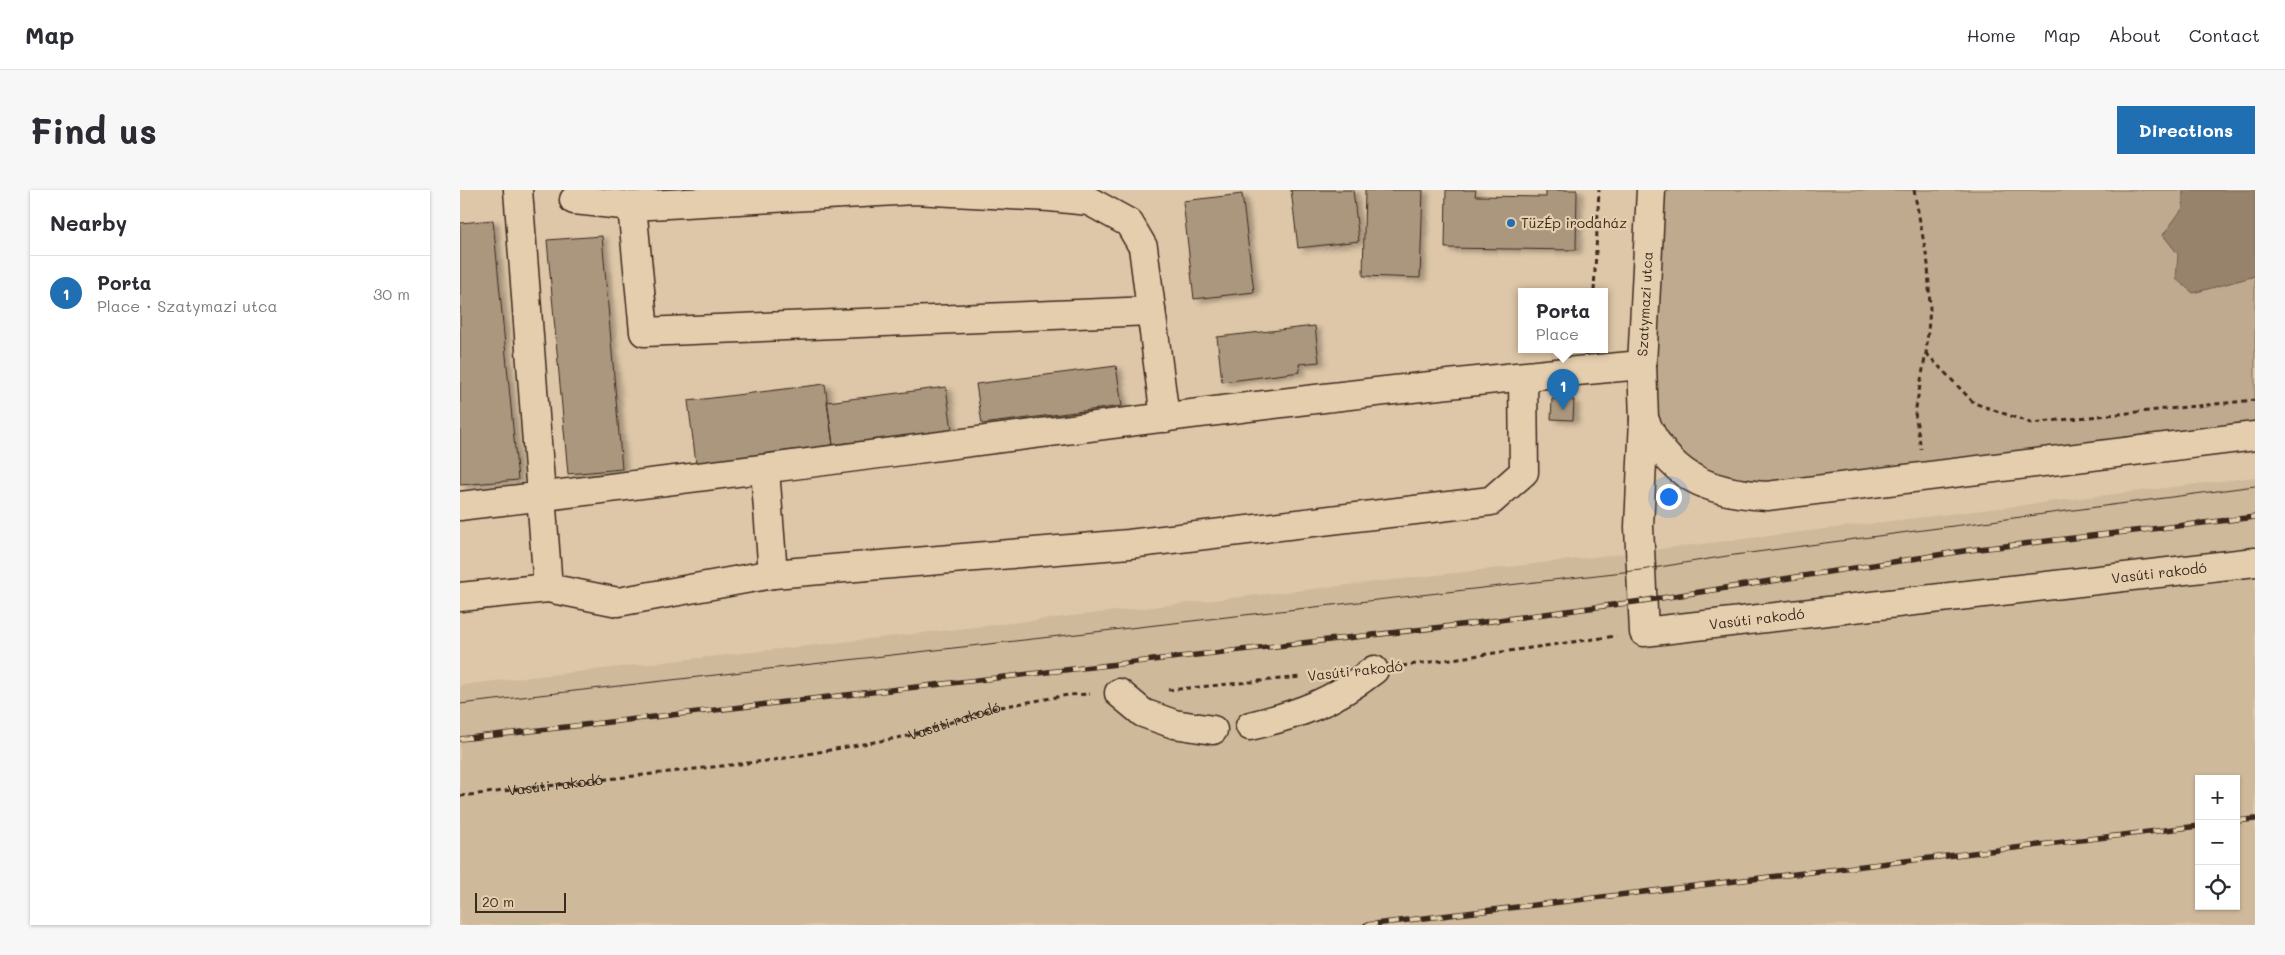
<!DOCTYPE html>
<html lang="en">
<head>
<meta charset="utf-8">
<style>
	:root { --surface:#fff; --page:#f7f7f7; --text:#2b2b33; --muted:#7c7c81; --line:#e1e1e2; --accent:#1f6fb2 }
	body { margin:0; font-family:Mali,sans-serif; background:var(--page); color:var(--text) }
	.controls { position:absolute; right:15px; bottom:15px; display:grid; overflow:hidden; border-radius:0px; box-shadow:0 1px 4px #0004 }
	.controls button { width:45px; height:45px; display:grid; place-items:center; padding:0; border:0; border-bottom:1px solid var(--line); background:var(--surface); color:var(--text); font:25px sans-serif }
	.scale { position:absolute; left:15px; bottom:12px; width:91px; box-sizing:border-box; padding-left:5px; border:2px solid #3b2a1e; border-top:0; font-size:14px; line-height:18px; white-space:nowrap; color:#3b2a1e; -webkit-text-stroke:4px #e5ceae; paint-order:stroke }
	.you { position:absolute; left:1208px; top:306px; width:18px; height:18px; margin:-12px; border:4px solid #fff; border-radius:50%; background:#1a73e8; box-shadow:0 0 0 8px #1a73e833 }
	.badge { display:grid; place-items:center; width:32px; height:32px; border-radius:50%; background:var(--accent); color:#fff; font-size:16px; font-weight:700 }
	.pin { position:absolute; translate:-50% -41px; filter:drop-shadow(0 1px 2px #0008) }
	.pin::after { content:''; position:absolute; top:26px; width:18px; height:15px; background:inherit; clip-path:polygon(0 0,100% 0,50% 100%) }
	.popup { position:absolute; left:1058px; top:98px; width:90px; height:65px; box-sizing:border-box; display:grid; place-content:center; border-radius:0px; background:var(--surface); filter:drop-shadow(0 1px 4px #0005); font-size:16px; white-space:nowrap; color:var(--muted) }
	.popup b { font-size:19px; color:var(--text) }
	.popup::after { content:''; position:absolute; left:50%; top:100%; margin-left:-10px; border:10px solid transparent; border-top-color:var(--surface) }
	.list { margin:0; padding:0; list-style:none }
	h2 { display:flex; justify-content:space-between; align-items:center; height:65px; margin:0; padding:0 20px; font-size:21px }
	h2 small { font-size:16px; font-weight:400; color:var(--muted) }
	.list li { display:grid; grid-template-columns:32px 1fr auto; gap:15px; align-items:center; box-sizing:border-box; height:75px; padding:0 20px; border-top:1px solid var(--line) }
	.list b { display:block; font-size:19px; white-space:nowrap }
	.list p { margin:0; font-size:16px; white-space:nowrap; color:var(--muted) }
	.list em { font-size:16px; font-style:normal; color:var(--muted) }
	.icon { flex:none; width:28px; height:28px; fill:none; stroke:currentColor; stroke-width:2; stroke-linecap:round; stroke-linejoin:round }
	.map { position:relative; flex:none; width:1795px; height:735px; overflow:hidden; border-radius:0px }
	header { display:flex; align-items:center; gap:30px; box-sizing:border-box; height:70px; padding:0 25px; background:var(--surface); border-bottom:1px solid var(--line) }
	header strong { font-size:24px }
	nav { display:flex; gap:28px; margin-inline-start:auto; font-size:18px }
	.intro { display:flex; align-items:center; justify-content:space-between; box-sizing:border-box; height:120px; padding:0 30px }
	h1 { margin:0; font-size:35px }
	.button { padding:12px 22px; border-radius:0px; background:var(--accent); color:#fff; font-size:18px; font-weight:700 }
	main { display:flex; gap:30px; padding:0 30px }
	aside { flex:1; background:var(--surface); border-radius:0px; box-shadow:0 1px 4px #0004 }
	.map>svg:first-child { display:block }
	.built { fill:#cfb99b; fill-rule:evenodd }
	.green { fill:#c0aa8f; stroke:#7e6a56 }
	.water { fill:#97836c; stroke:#725f4d }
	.building { fill:#ab977e; stroke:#3b2a1e; filter:url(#shadow) }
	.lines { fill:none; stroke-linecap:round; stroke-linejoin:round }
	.minor-casing { stroke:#3b2a1e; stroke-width:31 }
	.path { stroke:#3b2a1e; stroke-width:3; stroke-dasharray:5 4; stroke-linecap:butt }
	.minor { stroke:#e5ceae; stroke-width:28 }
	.tram { stroke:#3b2a1e; stroke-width:1 }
	.rail-casing { stroke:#3b2a1e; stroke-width:5.5 }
	.rail { stroke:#e5ceae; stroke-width:4; stroke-dasharray:11; stroke-linecap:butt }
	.poi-dot { fill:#1f6fb2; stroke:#e5ceae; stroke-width:2 }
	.labels { text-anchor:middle; stroke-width:4.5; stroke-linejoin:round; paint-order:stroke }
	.poi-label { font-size:14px; fill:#3b2a1e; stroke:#e5ceae; text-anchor:start }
	.street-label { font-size:14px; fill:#3b2a1e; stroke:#e5ceae }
</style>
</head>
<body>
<header>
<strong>Map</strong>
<nav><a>Home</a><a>Map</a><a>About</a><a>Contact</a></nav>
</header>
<div class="intro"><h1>Find us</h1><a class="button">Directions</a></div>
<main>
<aside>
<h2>Nearby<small></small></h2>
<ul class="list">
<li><span class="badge">1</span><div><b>Porta</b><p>Place · Szatymazi utca</p></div><em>30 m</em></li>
</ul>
</aside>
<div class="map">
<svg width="1795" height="735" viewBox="0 0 1795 735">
	<defs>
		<filter id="shadow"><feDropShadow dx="5.5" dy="3" stdDeviation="2.5" flood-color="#0004"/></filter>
	</defs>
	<rect width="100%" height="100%" fill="#dec7a8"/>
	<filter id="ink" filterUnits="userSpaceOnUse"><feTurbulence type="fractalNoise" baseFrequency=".02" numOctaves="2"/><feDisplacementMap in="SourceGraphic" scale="10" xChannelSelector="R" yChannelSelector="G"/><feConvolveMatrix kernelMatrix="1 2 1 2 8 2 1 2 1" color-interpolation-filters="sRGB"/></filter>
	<g filter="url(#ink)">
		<path class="built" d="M1795,287V735H0V495L1109,370ZM1739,589H1776V716H1739Z"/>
		<path class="green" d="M1191,0H1723V18L1703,45L1718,64L1733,103L1795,86V236L1307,306L1209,270L1182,175Z"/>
		<path class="water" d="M1723,0H1795V86L1733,103L1716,89L1718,64L1703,45L1723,18Z"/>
		<path class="building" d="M831,0H893L899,51L838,58Z
			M905,0H963L960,88L903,86Z
			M986,0H1016L1015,6L1086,7V0H1117L1116,60L985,58Z
			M782,4L794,102L734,109L723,11Z
			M33,30L58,290L0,295V33Z
			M142,46L162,279L108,284L87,50Z
			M855,136L859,172L839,174L840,182L762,192L757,147Z
			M656,176L662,216L522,234L516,194Z
			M365,194L373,255L236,273L228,211Z
			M486,197L492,240L373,255L367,212Z
			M1092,209L1114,210L1113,230L1091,229Z"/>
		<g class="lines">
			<g class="minor-casing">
				<g id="minor">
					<path d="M58,0L88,398"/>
					<path id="s2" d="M1191,0L1182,175L1184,229L1179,337L1184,442L1795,372"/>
					<path d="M114,10L172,16L454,0L590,7L629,11L669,33L683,57L705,228"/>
					<path d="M172,16L184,142L691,121"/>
					<path d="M1184,229C1208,286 1248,303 1307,306L1795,246"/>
					<path d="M305,280L313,384"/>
					<path d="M0,316C394,271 787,210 1182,175"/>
					<path d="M0,407L88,398L158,412L313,384L669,354L1031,311L1064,282L1063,187"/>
					<path d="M659,503L683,523L714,534L753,540"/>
					<path d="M790,536C840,524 873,512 914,480"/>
				</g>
			</g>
			<g class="path">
				<path d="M1454,0L1468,74L1470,119L1466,163L1455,223L1461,259"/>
				<path d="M1134,101L1139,0"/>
				<path d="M1466,163L1514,213L1571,233L1795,210"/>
				<path d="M942,476L1156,446"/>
				<path d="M708,500L841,487"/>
				<path id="s1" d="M0,606L314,570L448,546L535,518L608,505L630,504"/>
			</g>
			<use href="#minor" class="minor"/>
			<path class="tram" d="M0,514L1181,380L1267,366L1795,296"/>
			<g class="rail-casing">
				<path id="rail" d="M0,549L1009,434L1182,411L1510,360L1795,327
					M1776,631L1795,629
					M906,735L1739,636"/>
			</g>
			<use href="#rail" class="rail"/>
		</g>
	</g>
	<circle class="poi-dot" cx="1051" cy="33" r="5"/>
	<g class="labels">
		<g class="poi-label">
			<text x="1061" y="38">TüzÉp irodaház</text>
		</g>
		<g class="street-label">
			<text transform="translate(1185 114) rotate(-87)" y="5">Szatymazi utca</text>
			<text dy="5" stroke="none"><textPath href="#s2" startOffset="961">Vasúti rakodó</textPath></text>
			<text dy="5" stroke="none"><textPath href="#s2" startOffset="556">Vasúti rakodó</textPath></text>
			<text transform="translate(895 481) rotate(-6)" y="5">Vasúti rakodó</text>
			<text dy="5" stroke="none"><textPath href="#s1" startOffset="501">Vasúti rakodó</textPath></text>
			<text dy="5" stroke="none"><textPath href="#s1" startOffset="96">Vasúti rakodó</textPath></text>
		</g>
	</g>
</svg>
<div class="controls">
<button>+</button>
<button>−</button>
<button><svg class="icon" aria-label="locate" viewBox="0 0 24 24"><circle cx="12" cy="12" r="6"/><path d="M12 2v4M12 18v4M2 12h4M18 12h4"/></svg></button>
</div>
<div class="scale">20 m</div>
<div class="you"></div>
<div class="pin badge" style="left:1103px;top:220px">1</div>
<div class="popup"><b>Porta</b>Place</div>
</div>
</main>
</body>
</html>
